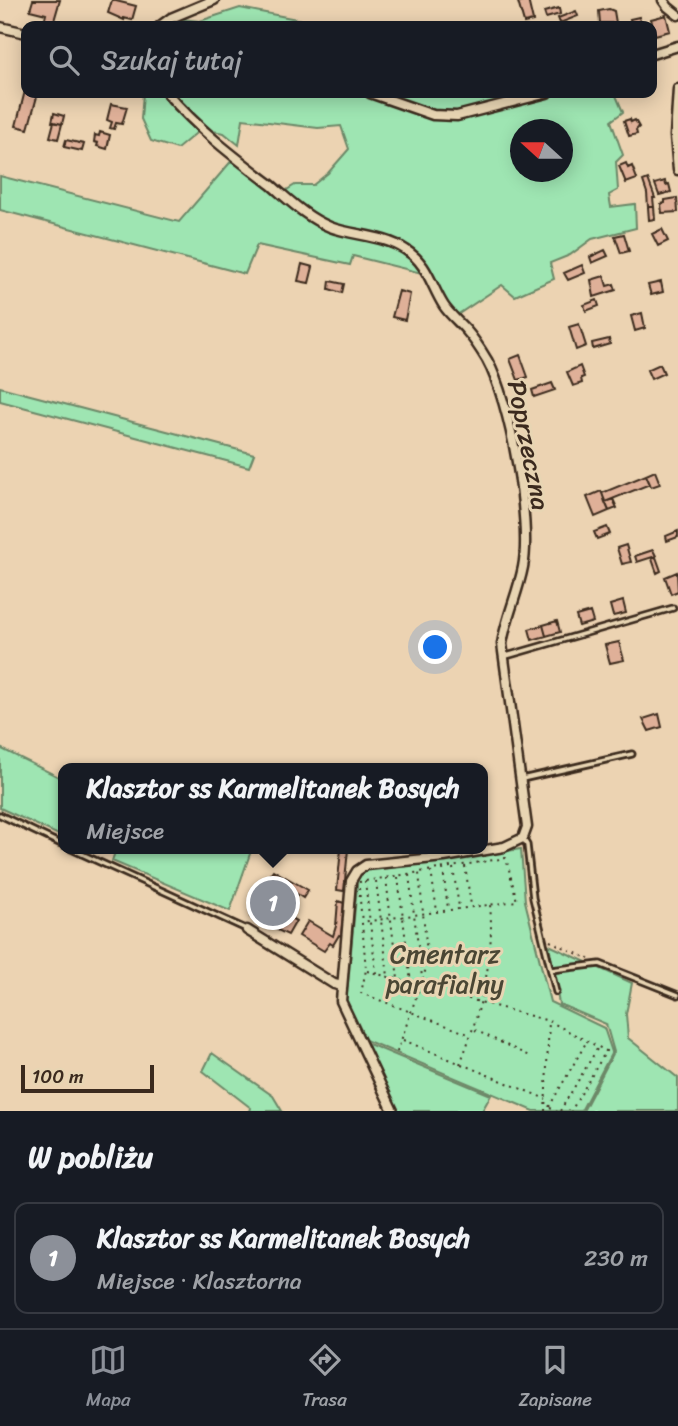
<!DOCTYPE html>
<html lang="pl">
<head>
<meta charset="utf-8">
<style>
	:root { --surface:#171b24; --page:#20242c; --text:#f1f3f6; --muted:#9ea1a6; --line:#363941; --accent:#8c9099 }
	body { margin:0; font-family:Sriracha,sans-serif; background:var(--page); color:var(--text) }
	.compass { position:absolute; left:510px; top:119px; width:63px; height:63px; border-radius:50%; background:var(--surface); box-shadow:0 4px 18px #0003; rotate:291deg }
	.scale { position:absolute; left:21px; bottom:18px; width:133px; box-sizing:border-box; padding-left:7px; border:4px solid #3b2a1e; border-top:0; font-size:19px; line-height:24px; white-space:nowrap; color:#3b2a1e; -webkit-text-stroke:5px #e8d5b3; paint-order:stroke }
	.you { position:absolute; left:436px; top:648px; width:24px; height:24px; margin:-18px; border:5px solid #fff; border-radius:50%; background:#1a73e8; box-shadow:0 0 0 10px #1a73e833 }
	.badge { display:grid; place-items:center; width:46px; height:46px; border-radius:50%; background:var(--accent); color:#fff; font-size:23px; font-weight:700 }
	.pin { position:absolute; translate:-50% -50%; border:4px solid #fff; box-shadow:0 2px 7px #0006 }
	.popup { position:absolute; left:58px; top:763px; width:430px; height:91px; box-sizing:border-box; display:grid; place-content:center; border-radius:14px; background:var(--surface); filter:drop-shadow(0 2px 5px #0005); font-size:23px; white-space:nowrap; color:var(--muted) }
	.popup b { font-size:26px; color:var(--text) }
	.popup::after { content:''; position:absolute; left:50%; top:100%; margin-left:-14px; border:14px solid transparent; border-top-color:var(--surface) }
	.list { margin:0; padding:0; list-style:none }
	h2 { display:flex; justify-content:space-between; align-items:center; height:91px; margin:0; padding:0 28px; font-size:30px }
	h2 small { font-size:23px; font-weight:400; color:var(--muted) }
	.list li { display:grid; grid-template-columns:46px 1fr auto; gap:21px; align-items:center; box-sizing:border-box; height:112px; margin:0 14px 14px; padding:0 14px; border:2px solid var(--line); border-radius:14px }
	.list b { display:block; font-size:26px; white-space:nowrap }
	.list p { margin:0; font-size:23px; white-space:nowrap; color:var(--muted) }
	.list em { font-size:23px; font-style:normal; color:var(--muted) }
	.icon { flex:none; width:38px; height:38px; fill:none; stroke:currentColor; stroke-width:2; stroke-linecap:round; stroke-linejoin:round }
	.map { position:relative; flex:none; width:678px; height:1111px; overflow:hidden }
	.search { position:absolute; background:var(--surface); box-shadow:0 4px 18px #0003; left:21px; right:21px; top:21px; height:77px; display:flex; align-items:center; gap:18px; box-sizing:border-box; padding:0 24px; border-radius:14px; color:var(--muted); font-size:26px }
	.sheet { height:217px; background:var(--surface) }
	nav { display:flex; justify-content:space-around; align-items:center; box-sizing:border-box; height:98px; border-top:2px solid var(--line); background:var(--surface); font-size:19px; color:var(--muted) }
	nav a { display:grid; justify-items:center; gap:4px }
	nav .on { color:var(--accent) }
	.map>svg:first-child { display:block }
	.green { fill:#9ee5b2; stroke:#6c8868; stroke-width:2; fill-rule:evenodd }
	.building { fill:#dfb098; stroke:#3b2a1e; stroke-width:2 }
	.lines { fill:none; stroke-linecap:round; stroke-linejoin:round }
	.lane-casing { stroke:#3b2a1e; stroke-width:9 }
	.street-casing { stroke:#3b2a1e; stroke-width:13 }
	.path { stroke:#3b2a1e; stroke-width:2; stroke-dasharray:2 5; stroke-linecap:butt }
	.lane { stroke:#e8d5b3; stroke-width:3.5 }
	.street { stroke:#e8d5b3; stroke-width:8 }
	.labels { text-anchor:middle; stroke-width:6; stroke-linejoin:round; paint-order:stroke }
	.street-label { font-size:26px; fill:#3b2a1e; stroke:#e8d5b3 }
	.park-label { font-size:26px; fill:#4a4634; stroke:#e8d5b3 }
</style>
</head>
<body>
<div class="map">
<svg width="678" height="1111" viewBox="0 0 678 1111">
	<rect width="100%" height="100%" fill="#ecd3b2"/>
	<filter id="ink" filterUnits="userSpaceOnUse"><feTurbulence type="fractalNoise" baseFrequency=".0143" numOctaves="2"/><feDisplacementMap in="SourceGraphic" scale="14" xChannelSelector="R" yChannelSelector="G"/><feConvolveMatrix kernelMatrix="1 2 1 2 8 2 1 2 1" color-interpolation-filters="sRGB"/></filter>
	<g filter="url(#ink)">
		<path class="green" d="M240,8L333,26H160L171,18L200,21Z
			M143,93H615L623,112L611,121L623,155L616,162L618,190L609,195L611,207L635,204L636,228L592,239L570,255L550,263L554,279L515,296L502,285L454,317L430,275L353,256L350,265L257,245L245,274L0,210V176L179,222L234,158L280,194L295,185H313L328,173L349,149L341,126L318,128L243,119L239,145L224,133L201,129L177,149L151,141L141,119ZM520,130H562V172H520Z
			M0,387L254,454L249,467L0,401Z
			M0,748L63,779V837L0,808Z
			M116,849H244L251,851L230,911L112,861Z
			M521,849L525,901L550,1002L604,1028L612,1052L581,1111H534L363,1039L346,1005L358,875L361,871Z
			M549,945L632,983L626,1014L628,1038L678,1078V1111H583L614,1052L606,1024L559,1004Z
			M364,1042L491,1095L482,1111H397Z
			M212,1053L273,1096L282,1111H250L251,1108L203,1071Z"/>
		<path class="building" d="M33,0H60L53,24L44,22L46,14L30,10Z
			M112,0L136,6L132,20L124,18V20L108,13Z
			M528,0L533,21L524,23L518,2Z
			M559,8L560,14L546,18L544,12Z
			M609,9L614,11L616,23H600L599,11Z
			M576,11L578,16L560,23L558,18Z
			M666,15L670,31L655,35L651,19Z
			M639,17L641,24L632,26L630,19Z
			M26,87V93H38L28,129L16,126Z
			M111,104L127,107L122,124L116,123L114,129L110,128L112,122L107,120Z
			M54,113L64,116L62,124L52,122Z
			M630,119L631,122L635,120L639,127L636,130L637,134L629,136L624,121Z
			M54,122L62,124L58,139L50,137Z
			M100,132L110,135L107,149L97,146L98,143L94,142L95,135L99,136Z
			M66,140L84,144L82,151L64,147Z
			M626,163L628,168L632,166L637,179L626,183L619,166Z
			M648,179L655,198H653L654,207H648L647,193L643,181Z
			M665,181L666,185L669,184L671,192L659,195L655,184Z
			M677,198L678,212L662,213L661,204L665,203V200Z
			M648,207H654L655,219L649,220Z
			M662,229L668,241L658,246L652,234Z
			M624,234L629,251L621,253L615,236Z
			M605,250L608,256L592,263L590,257Z
			M302,264L313,267L309,283L298,281Z
			M582,265L585,273L568,280L564,273Z
			M604,276L607,286L614,284L616,290L594,297L591,280Z
			M330,281L344,284L342,293L329,289Z
			M661,282L663,292L651,295L648,285Z
			M399,291L410,294L405,320L392,317Z
			M597,300L599,306L586,311L584,305Z
			M642,313L645,328L635,331L631,316Z
			M579,324L586,346L576,350L569,327Z
			M609,339L610,344L593,349L592,343Z
			M520,355L528,377L518,380L510,359Z
			M660,364L664,373L651,379L647,370Z
			M580,366L584,377L581,378L582,383L573,386L567,372Z
			M552,383L555,390L534,397L532,390Z
			M655,471L660,484L651,487L646,475Z
			M646,475L650,484L605,502L602,493Z
			M601,491L609,511L595,517L587,497Z
			M613,499L617,508L609,511L605,502Z
			M607,527L610,534L597,539L594,532Z
			M678,531V537L667,541L666,536Z
			M626,545L631,562L622,564L617,548Z
			M653,550L656,556L637,562L635,556Z
			M656,557L661,571L657,573L652,559Z
			M677,572L678,591L671,594L665,577Z
			M623,601L626,613L613,616L610,605Z
			M590,612L593,622L579,626L576,616Z
			M557,621L560,632L546,636L543,625Z
			M543,625L546,636L532,640L529,629Z
			M619,642L624,660L610,663L605,645Z
			M659,714L662,727L649,731L643,719Z
			M341,849H348L344,891L337,890Z
			M273,870L308,890L303,898L297,894L285,915L296,921L288,935L271,927L273,925L265,921L262,924L250,917L251,904L258,902L263,894L276,901L284,887L268,877Z
			M338,901L344,903L341,936L339,935L333,945L330,943L324,951L299,936L308,921L333,936L336,926Z"/>
		<g class="lines">
			<g class="lane-casing">
				<path id="lane" d="M503,657L673,608
					M522,779L632,754
					M0,815L63,845
					M524,840L527,845L533,898L556,992
					M71,849L246,929
					M551,970L600,964L678,995"/>
			</g>
			<g class="street-casing">
				<path id="street" d="M663,0L668,7L678,15
					M160,26L171,18L214,0
					M0,27L26,33
					M652,54L678,46
					M678,89L675,136L678,170
					M167,93C198,129 232,155 270,184C289,200 307,218 330,227C354,236 384,235 406,250C428,264 431,286 444,306C450,315 459,322 466,330C474,339 481,350 487,360C510,401 532,522 523,567C518,593 506,618 502,644L527,827L523,838L504,847L444,857L366,865L357,871L351,881L341,1001L393,1111
					M370,93L433,115L457,116L547,93
					M247,930L334,984L342,986"/>
			</g>
			<path class="path" d="M465,866L471,905
				M453,868L459,907
				M443,869L448,909
				M431,871L437,911
				M409,875L422,977
				M398,877L411,983
				M386,878L398,979
				M365,881L376,973
				M376,881L388,976
				M359,882L506,858L517,901L362,922
				M359,888L366,970L361,993L471,1035
				M550,941L589,959
				M367,971L549,1021L606,1051L571,1111
				M475,1030L531,1057
				M403,1040L546,1099
				M397,1052L428,963L419,873
				M460,1064C480,1013 495,959 490,905
				M549,1107L587,1041
				M550,1108L557,1111
				M545,1111L549,1021
				M560,1111L597,1049"/>
			<use href="#lane" class="lane"/>
			<use href="#street" class="street"/>
		</g>
	</g>
	<g class="labels">
		<g class="street-label">
			<text transform="translate(529 445) rotate(79)" y="9">Poprzeczna</text>
		</g>
		<g class="park-label">
			<text x="445" y="963">Cmentarz<tspan x="445" dy="30">parafialny</tspan></text>
		</g>
	</g>
</svg>
<svg class="compass" viewBox="-18 -18 36 36"><path d="M0-13l5 13h-10z" fill="#e53935"/><path d="M0 13l5-13h-10z" fill="#9ea1a6"/></svg>
<div class="scale">100 m</div>
<div class="you"></div>
<div class="pin badge" style="left:273px;top:903px">1</div>
<div class="popup"><b>Klasztor ss Karmelitanek Bosych</b>Miejsce</div>
<div class="search"><svg class="icon" aria-label="search" viewBox="0 0 24 24"><circle cx="10" cy="10" r="6"/><path d="M15 15l6 6"/></svg>Szukaj tutaj</div>
</div>
<section class="sheet">
<h2>W pobliżu<small></small></h2>
<ul class="list">
<li><span class="badge">1</span><div><b>Klasztor ss Karmelitanek Bosych</b><p>Miejsce · Klasztorna</p></div><em>230 m</em></li>
</ul>
</section>
<nav>
<a class="on"><svg class="icon" aria-label="map" viewBox="0 0 24 24"><path d="M3 6l6-2 6 2 6-2v14l-6 2-6-2-6 2zM9 4v14M15 6v14"/></svg>Mapa</a>
<a><svg class="icon" aria-label="directions" viewBox="0 0 24 24"><path d="M12 3l9 9-9 9-9-9zM9 14v-3h6M13 9l2 2-2 2"/></svg>Trasa</a>
<a><svg class="icon" aria-label="saved" viewBox="0 0 24 24"><path d="M7 4h10v16l-5-4-5 4z"/></svg>Zapisane</a>
</nav>
</body>
</html>
